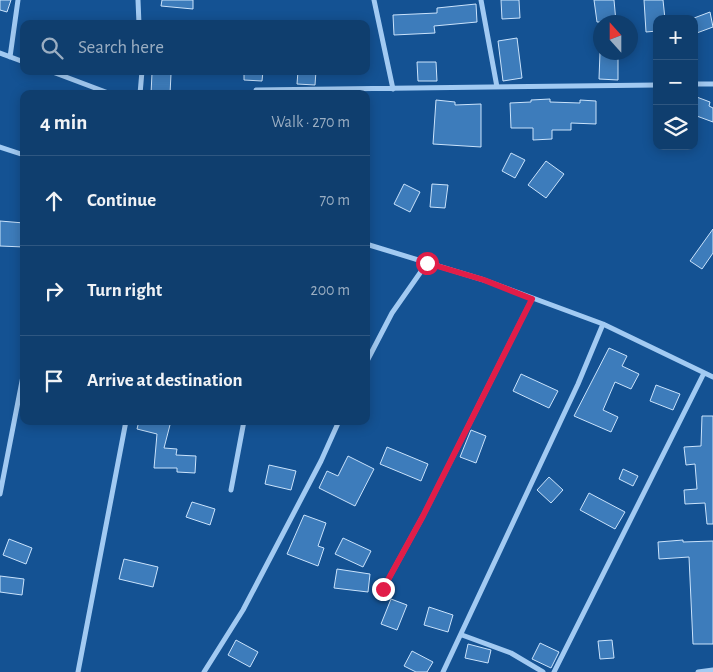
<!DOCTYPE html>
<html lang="en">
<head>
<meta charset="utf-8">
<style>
	:root { --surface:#0f3e6e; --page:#1d4976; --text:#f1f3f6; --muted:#9baec2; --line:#2f5781 }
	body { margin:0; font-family:"Alegreya Sans",sans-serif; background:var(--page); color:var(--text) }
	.controls { position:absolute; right:15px; top:15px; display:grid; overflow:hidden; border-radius:10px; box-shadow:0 2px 12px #0003 }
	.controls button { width:45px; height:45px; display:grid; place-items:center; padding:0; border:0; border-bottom:1px solid var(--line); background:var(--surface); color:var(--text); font:25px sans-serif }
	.compass { position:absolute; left:593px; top:15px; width:45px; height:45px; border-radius:50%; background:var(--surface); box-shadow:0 2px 12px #0003; rotate:339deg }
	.stop { position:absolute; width:15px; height:15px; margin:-11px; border:4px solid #e11d48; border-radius:50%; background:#fff }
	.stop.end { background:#e11d48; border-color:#fff; box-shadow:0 1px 5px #0008 }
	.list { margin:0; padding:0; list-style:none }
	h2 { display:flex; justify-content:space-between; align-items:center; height:65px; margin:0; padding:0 20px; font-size:21px }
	h2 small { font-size:16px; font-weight:400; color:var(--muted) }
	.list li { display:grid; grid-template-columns:32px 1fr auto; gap:15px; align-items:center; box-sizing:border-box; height:90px; padding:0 20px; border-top:1px solid var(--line) }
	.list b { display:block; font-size:19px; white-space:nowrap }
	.list em { font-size:16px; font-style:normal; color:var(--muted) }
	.icon { flex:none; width:28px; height:28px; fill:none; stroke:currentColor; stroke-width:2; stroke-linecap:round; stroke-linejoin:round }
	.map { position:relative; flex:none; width:713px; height:672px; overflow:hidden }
	.search { position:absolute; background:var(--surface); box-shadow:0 2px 12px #0003; left:20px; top:20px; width:350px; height:55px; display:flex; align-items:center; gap:12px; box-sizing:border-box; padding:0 18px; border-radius:10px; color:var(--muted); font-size:19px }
	.panel { position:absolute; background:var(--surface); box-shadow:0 2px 12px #0003; left:20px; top:90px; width:350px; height:335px; border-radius:10px }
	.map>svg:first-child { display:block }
	.building { fill:#3d7cbb; stroke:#cae3fc }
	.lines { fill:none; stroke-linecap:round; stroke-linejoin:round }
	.minor { stroke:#a2caf2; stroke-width:5 }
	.route { stroke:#e11d48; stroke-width:6 }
</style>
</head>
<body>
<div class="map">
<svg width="713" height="672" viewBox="0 0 713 672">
	<rect width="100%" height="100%" fill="#145293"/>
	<path class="building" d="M0,0H11L7,12L0,10Z
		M162,0H193V9L161,6Z
		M501,0H519L520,18L502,19Z
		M594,0H614L616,22H597Z
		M644,0H663L665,19H657V31L646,32Z
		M476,4L477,22L434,26L435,33L394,35L393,15L437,13V8Z
		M710,12L713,27L694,34V18Z
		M517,38L522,78L503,81L498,41Z
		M600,52H618V80L599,79Z
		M417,62H436L437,81H418Z
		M244,71H263L262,81L244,80Z
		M298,71H316L315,85L297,84Z
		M152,73L171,74L170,94H151Z
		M694,96L710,102L709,106L713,108V122L694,115Z
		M550,99V102L580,103V100L596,101V124L571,123V130H552V139L533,140V128H511L510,103L531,102V100Z
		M436,100L455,102V105L481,104V147L433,144Z
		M511,153L525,160L515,178L502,171Z
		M546,161L564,174L546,198L528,185Z
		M404,184L420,192L410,212L394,204Z
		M432,184L448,185L445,208L430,207Z
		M0,221L24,223V247L0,246Z
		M713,229V253L702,269L690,261Z
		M609,348L627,356L622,366L639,374L631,389L615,382L603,410L618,417L611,432L574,416Z
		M521,374L558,391L549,408L513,391Z
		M656,385L680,394L673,410L650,401Z
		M702,416H713V524H707L705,503L685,504L684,490L697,489L695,464L686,465L684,447L701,446Z
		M139,421H171L164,448L177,449L176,455L196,456L195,473L177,472V468H154L157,434L137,429Z
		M471,430L486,436L476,463L460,457Z
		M387,447L428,464L421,481L380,464Z
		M348,456L374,469L355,506L319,488L327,471L338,476Z
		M269,465L296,471L291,490L265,484Z
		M623,469L638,476L633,486L619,479Z
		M549,477L563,490L551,503L537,490Z
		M589,493L625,512L615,529L580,510Z
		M192,502L215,509L210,525L186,517Z
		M304,515L326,523L318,546L324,548L318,566L287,554Z
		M343,538L371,551L363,567L335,554Z
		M9,539L32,548L26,564L3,555Z
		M683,540V542L713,541V644H693L689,557L659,559L658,542Z
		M124,559L158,567L153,587L119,579Z
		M337,569L370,574L368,592L334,588Z
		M0,576L24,579L22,595L0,592Z
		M391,599L407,605L397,630L381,624Z
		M429,607L453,615L448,632L424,625Z
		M236,640L258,652L250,667L228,655Z
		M612,640L614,658L600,659L598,641Z
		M540,643L559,652L551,668L532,659Z
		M468,644L491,650L488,663L465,658Z
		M412,651L433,662L427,672H416L404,666Z"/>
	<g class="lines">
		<path class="minor" d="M138,0L139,24
			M374,0L393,89
			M481,0L497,87
			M0,53L24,62
			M10,57L18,0
			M50,71L111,94
			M694,84H713
			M256,90L657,85
			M140,94L142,71
			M0,147L24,155
			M366,244L484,280L603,324L713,377
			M366,363L392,313L427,263
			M231,490L244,421
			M0,494L24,371
			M383,589L423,516L532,299
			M462,635L511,653L543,672
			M78,672L126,421
			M204,672L243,610L321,461L339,421
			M443,672L578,384L603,324
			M554,672L704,373
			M698,672L713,670"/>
	</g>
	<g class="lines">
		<path class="route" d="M383,589L423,516L532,299L484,280L427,263"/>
	</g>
</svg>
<div class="controls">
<button>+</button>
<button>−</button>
<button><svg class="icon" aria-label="layers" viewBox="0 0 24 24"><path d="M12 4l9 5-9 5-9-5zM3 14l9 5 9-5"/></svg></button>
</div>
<svg class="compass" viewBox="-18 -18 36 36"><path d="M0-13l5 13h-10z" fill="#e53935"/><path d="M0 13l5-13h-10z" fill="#9baec2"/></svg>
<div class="stop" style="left:427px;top:263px"></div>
<div class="stop end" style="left:383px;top:589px"></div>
<div class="search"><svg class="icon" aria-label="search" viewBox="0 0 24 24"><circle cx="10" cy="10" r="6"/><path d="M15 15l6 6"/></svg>Search here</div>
<section class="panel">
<h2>4 min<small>Walk · 270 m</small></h2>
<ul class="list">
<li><svg class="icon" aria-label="ahead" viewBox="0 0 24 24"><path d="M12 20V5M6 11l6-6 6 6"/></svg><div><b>Continue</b></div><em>70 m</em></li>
<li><svg class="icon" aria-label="right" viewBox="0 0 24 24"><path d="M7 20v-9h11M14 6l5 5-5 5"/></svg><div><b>Turn right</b></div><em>200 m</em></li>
<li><svg class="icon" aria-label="arrive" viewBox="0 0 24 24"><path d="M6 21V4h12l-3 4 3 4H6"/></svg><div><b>Arrive at destination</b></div></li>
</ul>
</section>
</div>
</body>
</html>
